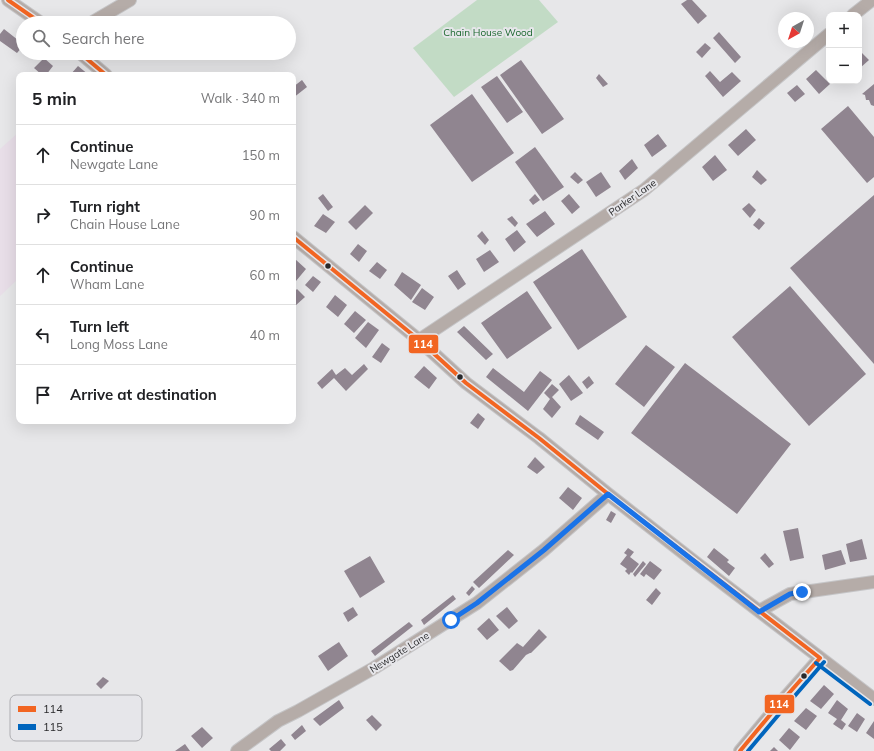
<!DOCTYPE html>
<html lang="en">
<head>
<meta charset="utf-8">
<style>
	:root { --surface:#fff; --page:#f6f6f6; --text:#202124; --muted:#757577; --line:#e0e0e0 }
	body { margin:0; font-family:Mulish,sans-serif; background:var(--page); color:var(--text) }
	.controls { position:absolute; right:12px; top:12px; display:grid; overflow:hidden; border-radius:8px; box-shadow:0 4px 16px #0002 }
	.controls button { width:36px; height:36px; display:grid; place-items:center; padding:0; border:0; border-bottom:1px solid var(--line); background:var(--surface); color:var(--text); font:20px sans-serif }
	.compass { position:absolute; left:778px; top:12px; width:36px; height:36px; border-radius:50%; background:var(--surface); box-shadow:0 4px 16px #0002; rotate:219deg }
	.stop { position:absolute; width:12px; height:12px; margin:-9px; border:3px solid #1a73e8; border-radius:50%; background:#fff }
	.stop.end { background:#1a73e8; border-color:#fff; box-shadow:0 1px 4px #0008 }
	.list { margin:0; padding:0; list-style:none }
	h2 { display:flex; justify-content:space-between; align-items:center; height:52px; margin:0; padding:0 16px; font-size:17px }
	h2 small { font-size:13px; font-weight:400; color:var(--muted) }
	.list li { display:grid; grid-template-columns:26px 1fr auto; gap:12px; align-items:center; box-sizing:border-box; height:60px; padding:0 16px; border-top:1px solid var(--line) }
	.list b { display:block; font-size:15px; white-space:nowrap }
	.list p { margin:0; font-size:13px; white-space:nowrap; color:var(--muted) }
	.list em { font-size:13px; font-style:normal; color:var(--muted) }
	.icon { flex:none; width:22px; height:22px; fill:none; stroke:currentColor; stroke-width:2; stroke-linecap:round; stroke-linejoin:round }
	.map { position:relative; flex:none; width:874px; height:751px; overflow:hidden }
	.search { position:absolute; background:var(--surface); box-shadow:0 4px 16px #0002; left:16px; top:16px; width:280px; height:44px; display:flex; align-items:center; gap:10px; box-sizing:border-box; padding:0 14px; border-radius:22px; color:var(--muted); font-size:15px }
	.panel { position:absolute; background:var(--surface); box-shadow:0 4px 16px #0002; left:16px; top:72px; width:280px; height:352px; border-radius:8px }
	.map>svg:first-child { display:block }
	.industrial { fill:#e8dee8 }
	.green { fill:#c2dbc5 }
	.building { fill:#908590 }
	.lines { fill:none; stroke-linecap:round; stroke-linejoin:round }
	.minor-casing { stroke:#c5c5c7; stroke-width:14 }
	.minor { stroke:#b5aca8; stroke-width:12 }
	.bus-1-casing { stroke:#e6e6ea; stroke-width:7 }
	.bus-2-casing { stroke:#e6e6ea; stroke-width:7 }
	.bus-1 { stroke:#f26522; stroke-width:4 }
	.bus-2 { stroke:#0065bd; stroke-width:4 }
	.route { stroke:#1a73e8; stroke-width:5 }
	.bus-dot { fill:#29292b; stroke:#e6e6ea; stroke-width:1.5 }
	.labels { text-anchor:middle; stroke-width:4; stroke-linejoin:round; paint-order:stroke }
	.park-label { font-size:10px; fill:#1a672e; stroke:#e6e6ea }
	.street-label { font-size:10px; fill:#29292b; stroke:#e6e6ea }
	.key { fill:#e6e6ea; stroke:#adadb1; stroke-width:1 }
	.key-label { font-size:11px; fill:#29292b }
	.line-badge { stroke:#e6e6ea; stroke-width:1.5 }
	.badge-label { font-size:11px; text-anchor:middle; font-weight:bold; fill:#fff }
</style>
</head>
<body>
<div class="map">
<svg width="874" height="751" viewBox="0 0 874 751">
	<rect width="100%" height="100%" fill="#e7e7e9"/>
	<path class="industrial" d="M19,132V278L0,296V149Z"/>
	<path class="green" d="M477,0H539L558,22L454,97L413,48Z"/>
	<path class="building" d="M687,0H692L707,16L698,24L681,4Z
		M4,29L23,44V46L17,53L0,41V34Z
		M719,32L741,57L735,63L713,38Z
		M705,43L711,48L702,58L696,52Z
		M862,53L869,60L860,68L859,67V56Z
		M44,58L53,66L46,75H42L34,68Z
		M521,60L564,119L542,134L500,75Z
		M78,66L89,75H70Z
		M816,70L830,84L819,94L806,79Z
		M710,71L720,82L732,72L741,81L723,97L705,76Z
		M599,74L608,84L603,87L596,78Z
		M497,76L523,112L507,123L481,87Z
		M302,80L307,87L293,98V87Z
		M874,84V106L871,105L869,100H866L865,95L862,94Z
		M797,85L805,94L795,102L787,93Z
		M472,94L514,153L472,182L430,125Z
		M848,106L874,137V177L867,183L821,129Z
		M746,129L756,140L738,156L728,145Z
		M658,134L667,146L652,157L644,145Z
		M535,147L564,187L543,201L515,162Z
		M715,155L727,170L713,181L702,167Z
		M632,159L638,168L625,180L619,171Z
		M757,170L767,180L761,185L752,177Z
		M575,172L583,180L578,184L570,177Z
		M601,172L611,187L596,197L586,182Z
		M323,194L333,207L328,211L318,198Z
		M535,194L540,200L533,205L529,200Z
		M569,194L580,207L572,214L561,201Z
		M874,195V364L790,268Z
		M749,203L756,210L750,218L742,209Z
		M365,205L373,213L356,230L348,222Z
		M545,211L555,224L537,237L526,224Z
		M323,214L335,222L326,233L314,226Z
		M512,216L518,223L515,227L507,219Z
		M759,218L765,223L759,230L753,225Z
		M517,230L526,242L514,252L505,239Z
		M482,231L489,240L485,245L477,236Z
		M358,244L367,251L359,262L350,254Z
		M582,249L627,317L578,350L533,282Z
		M490,250L499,262L484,272L476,259Z
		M295,259L306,269L296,281L293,278V261Z
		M377,262L387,270L380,279L369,271Z
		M457,270L466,284L458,290L448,276Z
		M402,272L421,285L411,300L394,285Z
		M313,276L321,282L313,292L305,285Z
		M790,286L866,374L809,426L732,337Z
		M422,288L434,297L425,310L412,302Z
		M297,289L305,297L295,306L293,305V293Z
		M527,291L552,328L507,359L481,323Z
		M335,295L347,305L338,317L326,307Z
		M355,311L366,320L354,333L344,324Z
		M368,322L379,330L366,348L355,338Z
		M464,326L493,354L486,360L457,332Z
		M382,343L390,349L381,363L372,357Z
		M646,345L675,367L644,407L615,384Z
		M685,363L791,444L737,514L631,433Z
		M364,364L368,369L346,391L334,378L322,389L317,383L332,369L336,375L345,368L352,375Z
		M424,366L437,378L429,389L414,377Z
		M493,368L524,392L540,371L552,380L528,411L486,377Z
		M569,375L583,393L571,401L559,384Z
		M589,376L594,383L587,389L582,382Z
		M552,384L559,390L552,397L561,407L552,418L543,409L550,399L544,393Z
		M478,413L485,419L478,429L470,423Z
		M580,415L604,432L598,440L575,424Z
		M535,457L545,467L537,474L527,467Z
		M568,487L582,498L573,510L559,498Z
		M611,511L616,514L611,523L606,520Z
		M798,528L804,558L790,561L783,531Z
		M862,539L867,559L850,562L846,544Z
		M628,548L634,552L630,557L639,564L632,573L631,572L629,575L625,571L627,569L620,564L627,555L624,553Z
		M714,548L729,560L727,562L735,568L729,576L707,557Z
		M508,550L514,555L479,588L473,582Z
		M841,550L846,564L825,570L822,555Z
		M765,553L774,564L769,568L760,558Z
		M370,556L385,582L360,598L344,571Z
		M643,561L646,564L635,577L633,574Z
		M650,561L662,570L654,580L646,574L644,577L640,574Z
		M472,586L475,589L469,596L466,593Z
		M656,588L661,593L652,605L646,600Z
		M453,595L456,599L424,625L421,620Z
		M353,607L358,615L348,622L343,613Z
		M507,607L518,621L509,629L496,616Z
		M489,618L499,630L487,640L477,629Z
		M409,622L413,626L375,656L371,651Z
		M539,629L547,637L531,653H530L526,655L513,670L510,671L499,661L517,643L523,647Z
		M339,642L348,656L328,671L318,656Z
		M103,677L109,681L101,689L96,684Z
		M824,685L834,694L821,709L810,701Z
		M339,700L344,708L320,726L313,719Z
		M837,700L848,709L841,720L846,724L842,730L833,724L837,719L828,713Z
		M806,708L817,716L806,730L794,721Z
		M857,713L865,719L857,732L848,726Z
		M372,715L382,725L376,731L366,720Z
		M874,721V739L866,733Z
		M302,725L306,731L295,740L291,735Z
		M202,727L213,738L202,748L191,736Z
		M789,728L800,737L790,750L779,740Z
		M281,739L286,745L280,751H271L269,749Z
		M185,744L190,751H175Z
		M774,747L778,751H770Z"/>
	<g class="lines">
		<g class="minor-casing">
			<path id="minor" d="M8,0L41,23
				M853,15L872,0
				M91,23L130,0
				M80,53L106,75
				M293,237L419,340L466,383L539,438L608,494L700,566L874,699
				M419,340L644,190L829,34
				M759,611L790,594L874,582
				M237,751L278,721L298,711L374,668L477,603L544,550L608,494
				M740,751L775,709L820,658"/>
		</g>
		<use href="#minor" class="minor"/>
		<g class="bus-1-casing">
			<path id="bus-1" d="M8,0L41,23
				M80,53L106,75
				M293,237L419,340L466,383L539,438L608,494L820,658
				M740,751L775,709L820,658"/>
		</g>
		<g class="bus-2-casing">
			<path id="bus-2" d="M816,663L870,704
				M748,751L780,713L824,662"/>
		</g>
		<use href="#bus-1" class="bus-1"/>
		<use href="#bus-2" class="bus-2"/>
	</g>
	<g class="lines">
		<path class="route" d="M451,620L477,603L544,550L608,494L759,612L790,594L802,592"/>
	</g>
	<g class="bus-dot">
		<circle cx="328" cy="266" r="3.5"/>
		<circle cx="460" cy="377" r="3.5"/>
		<circle cx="804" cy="676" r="3.5"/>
	</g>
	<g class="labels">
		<g class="park-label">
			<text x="488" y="36">Chain House Wood</text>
		</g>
		<g class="street-label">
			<text transform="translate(632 197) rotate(-35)" y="4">Parker Lane</text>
			<text transform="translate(399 652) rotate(-32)" y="4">Newgate Lane</text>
		</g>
	</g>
	<rect x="10" y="695" width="132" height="46" rx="6" class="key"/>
	<rect x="18" y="706" width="18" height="6" fill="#f26522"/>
	<rect x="18" y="724" width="18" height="6" fill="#0065bd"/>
	<g class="key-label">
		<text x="43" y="713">114</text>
		<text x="43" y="731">115</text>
	</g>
	<g class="line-badge">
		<rect x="408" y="334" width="31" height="20" rx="4" fill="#f26522"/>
		<rect x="764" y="694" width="31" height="20" rx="4" fill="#f26522"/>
	</g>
	<g class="badge-label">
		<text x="423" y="348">114</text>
		<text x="779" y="708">114</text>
	</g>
</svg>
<div class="controls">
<button>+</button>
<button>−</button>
</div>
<svg class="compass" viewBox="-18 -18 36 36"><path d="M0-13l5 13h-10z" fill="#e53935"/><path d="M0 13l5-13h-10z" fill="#757577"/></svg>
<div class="stop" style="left:451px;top:620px"></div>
<div class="stop end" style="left:802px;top:592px"></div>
<div class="search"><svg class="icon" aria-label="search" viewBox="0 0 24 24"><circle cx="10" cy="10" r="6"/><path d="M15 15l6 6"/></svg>Search here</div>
<section class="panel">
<h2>5 min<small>Walk · 340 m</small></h2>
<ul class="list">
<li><svg class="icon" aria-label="ahead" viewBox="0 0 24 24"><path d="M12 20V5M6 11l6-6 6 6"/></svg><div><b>Continue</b><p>Newgate Lane</p></div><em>150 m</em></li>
<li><svg class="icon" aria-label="right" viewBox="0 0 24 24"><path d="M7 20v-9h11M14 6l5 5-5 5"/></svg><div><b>Turn right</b><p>Chain House Lane</p></div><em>90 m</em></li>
<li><svg class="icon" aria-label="ahead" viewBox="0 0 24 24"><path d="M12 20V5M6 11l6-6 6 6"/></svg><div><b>Continue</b><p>Wham Lane</p></div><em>60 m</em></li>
<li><svg class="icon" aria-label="left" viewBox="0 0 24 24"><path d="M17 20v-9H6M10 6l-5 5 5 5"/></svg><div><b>Turn left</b><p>Long Moss Lane</p></div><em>40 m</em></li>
<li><svg class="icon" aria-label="arrive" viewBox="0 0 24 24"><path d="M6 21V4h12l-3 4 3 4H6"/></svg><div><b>Arrive at destination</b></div></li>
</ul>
</section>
</div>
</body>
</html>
